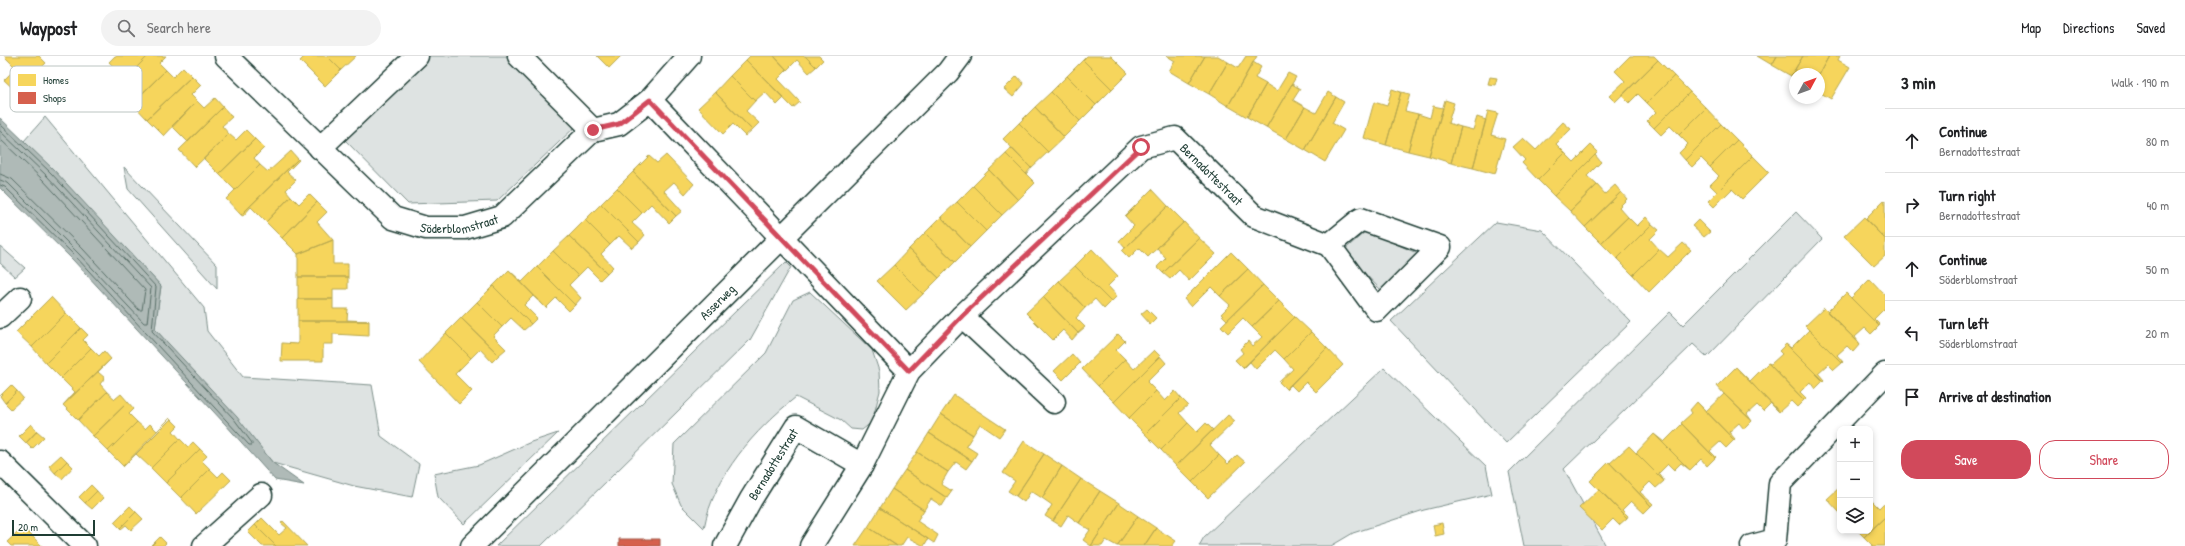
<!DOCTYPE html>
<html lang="en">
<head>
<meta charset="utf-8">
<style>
	:root { --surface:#fff; --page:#f2f2f2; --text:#202124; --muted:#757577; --line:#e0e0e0; --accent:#d1495b }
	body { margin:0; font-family:"Patrick Hand",sans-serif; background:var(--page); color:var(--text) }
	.controls { position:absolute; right:12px; bottom:12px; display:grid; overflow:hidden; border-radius:8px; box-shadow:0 2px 6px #0003 }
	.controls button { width:36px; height:36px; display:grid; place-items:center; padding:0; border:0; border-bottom:1px solid var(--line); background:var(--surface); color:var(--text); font:20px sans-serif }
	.compass { position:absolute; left:1789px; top:12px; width:36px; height:36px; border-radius:50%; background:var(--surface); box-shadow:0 2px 6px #0003; rotate:49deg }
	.scale { position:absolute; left:12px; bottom:10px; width:83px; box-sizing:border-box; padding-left:4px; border:2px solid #1f3d34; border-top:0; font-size:11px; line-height:14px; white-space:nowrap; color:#1f3d34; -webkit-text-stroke:3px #fff; paint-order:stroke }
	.stop { position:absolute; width:12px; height:12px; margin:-9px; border:3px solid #d1495b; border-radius:50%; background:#fff }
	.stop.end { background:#d1495b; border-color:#fff; box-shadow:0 1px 4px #0008 }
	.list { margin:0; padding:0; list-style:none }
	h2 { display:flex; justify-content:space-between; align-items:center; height:52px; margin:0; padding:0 16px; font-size:17px }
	h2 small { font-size:13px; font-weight:400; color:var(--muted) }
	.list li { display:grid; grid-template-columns:26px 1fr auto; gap:12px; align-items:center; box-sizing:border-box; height:64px; padding:0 16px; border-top:1px solid var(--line) }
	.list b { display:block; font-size:15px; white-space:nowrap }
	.list p { margin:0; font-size:13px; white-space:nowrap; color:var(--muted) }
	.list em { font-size:13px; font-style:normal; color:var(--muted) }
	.actions { display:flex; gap:8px; padding:12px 16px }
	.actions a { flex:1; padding:9px 0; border:1px solid var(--accent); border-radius:16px; text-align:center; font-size:14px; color:var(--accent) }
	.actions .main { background:var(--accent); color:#fff }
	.icon { flex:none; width:22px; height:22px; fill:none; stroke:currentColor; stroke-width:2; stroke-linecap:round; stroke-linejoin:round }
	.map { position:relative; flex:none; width:1885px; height:490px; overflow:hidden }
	header { display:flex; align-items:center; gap:24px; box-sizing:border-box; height:56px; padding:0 20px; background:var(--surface); border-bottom:1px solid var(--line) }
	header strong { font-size:19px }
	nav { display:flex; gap:22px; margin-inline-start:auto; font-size:14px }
	.search { width:280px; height:36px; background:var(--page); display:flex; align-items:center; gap:10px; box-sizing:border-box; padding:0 14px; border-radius:22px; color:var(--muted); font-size:15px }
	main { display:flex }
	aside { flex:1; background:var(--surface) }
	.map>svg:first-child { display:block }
	.green { fill:#dee3e2; stroke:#7e908b }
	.water { fill:#afbab7; stroke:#758883 }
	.homes { fill:#f6d55c; stroke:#b6a750 }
	.shops { fill:#d6604d; stroke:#9f5646 }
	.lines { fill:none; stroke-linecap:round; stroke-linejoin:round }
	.shore { stroke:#596f68; stroke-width:1 }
	.minor-casing { stroke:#1f3d34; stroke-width:25 }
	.minor { stroke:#fff; stroke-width:22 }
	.route { stroke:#d1495b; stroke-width:5 }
	.labels { text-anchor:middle; stroke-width:4; stroke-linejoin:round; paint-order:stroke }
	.street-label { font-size:13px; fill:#1f3d34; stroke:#fff }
	.key { fill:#fff; stroke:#bcc5c2; stroke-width:1 }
	.key-label { font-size:11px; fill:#1f3d34 }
</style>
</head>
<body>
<header>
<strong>Waypost</strong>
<div class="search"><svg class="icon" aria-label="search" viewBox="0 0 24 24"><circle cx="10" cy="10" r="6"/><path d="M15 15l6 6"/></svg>Search here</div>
<nav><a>Map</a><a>Directions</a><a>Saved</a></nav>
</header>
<main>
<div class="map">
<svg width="1885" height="490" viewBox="0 0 1885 490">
	<rect width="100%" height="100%" fill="#fff"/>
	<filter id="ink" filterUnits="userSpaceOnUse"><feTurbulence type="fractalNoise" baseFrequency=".025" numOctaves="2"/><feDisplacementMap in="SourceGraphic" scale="8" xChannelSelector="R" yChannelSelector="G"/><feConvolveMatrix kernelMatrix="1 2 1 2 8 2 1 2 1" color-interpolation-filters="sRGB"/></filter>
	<g filter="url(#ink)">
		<path class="green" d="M427,0H512L576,70L497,145L408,148L341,80Z
			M45,61L204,252L207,275L243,321L372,329L381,380L419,408L412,441L354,430L273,407L155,273L161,230L24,85Z
			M124,111L217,209V233L128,133Z
			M1796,156L1822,183L1707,301L1693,288L1564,413L1606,490H1524L1509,416L1670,256L1683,269Z
			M1496,166L1542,174L1631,266L1506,387L1391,265Z
			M1366,175L1419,198L1381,234L1343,195Z
			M0,190L25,212L15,221L0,207Z
			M786,206L791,211L750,284L541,490H496Z
			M810,236L872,294L879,315L880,335L872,366L862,374L851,373L841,364L796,341C755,374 714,419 704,472L681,449L672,428L674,388L766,297L793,244Z
			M1384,312L1486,410L1492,438L1424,454L1353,477L1331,490H1199L1204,481Z
			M558,377L464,468L438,441L434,418L479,409L531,386Z"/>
		<path class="water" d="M0,62L54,114L161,230L155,273L237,361L273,407L304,429L275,424L225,368L73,204L0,132Z"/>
		<path class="homes" d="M4,0H39L46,7L17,36L4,24L16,12Z
			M115,0H148L125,23L109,6Z
			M148,0H166L159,7L166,14L141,39L125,23Z
			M305,0H327L341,14L325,30L300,5Z
			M327,0H356L341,14Z
			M597,0H621L609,12Z
			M750,0H774L787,14L778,23L800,46L793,52L746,4Z
			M774,0H805L816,11L809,17L797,4L787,14Z
			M805,0H819L823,4L816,11Z
			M1087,0H1111L1128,17L1112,33L1083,4Z
			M1167,0H1205L1189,27L1169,15L1175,5Z
			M1205,0H1218L1228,6L1209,38L1189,27Z
			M1246,0H1257L1228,50L1209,38L1228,6L1238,12Z
			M1630,0H1654L1658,4L1615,46L1609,40L1625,25L1615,15Z
			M1757,0H1777L1772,9Z
			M1777,0H1803L1791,20L1772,9Z
			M1803,0H1829L1819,18H1795V22L1791,20Z
			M1829,0H1840L1838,4L1850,11L1831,43L1819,36V18Z
			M746,4L784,42L777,49L765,36L755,45L730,20Z
			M1083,4L1112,33L1096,49L1067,20Z
			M1658,4L1674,20L1647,47L1638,38L1629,47L1622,40Z
			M1253,6L1261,11L1255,22L1266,28L1247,61L1228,50Z
			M183,11L192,20L147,63L132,47L166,14L173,21Z
			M1288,17L1296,21L1266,72L1247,61L1266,28L1277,35Z
			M192,20L201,29L191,39L197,45L164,80L147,63Z
			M730,20L755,45L746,55L759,67L752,74L715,36Z
			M1017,20L1024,28L1013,41L1004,33Z
			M1067,20L1096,49L1080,65L1051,36Z
			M1674,20L1690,36L1654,72L1647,65L1656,56L1647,47Z
			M1490,21L1497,22L1495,29L1488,28Z
			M1292,28L1300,33L1293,44L1305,51L1286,83L1266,72Z
			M1392,33L1401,36L1386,89L1364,82L1374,46L1387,50Z
			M715,36L752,74L745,80L733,68L723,78L698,52Z
			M1051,36L1080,65L1064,81L1035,51Z
			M1328,36L1336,41L1305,94L1286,83L1305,51L1316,57Z
			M1401,36L1410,38L1405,55L1418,58L1408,95L1386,89Z
			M1690,36L1706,52L1679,79L1670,70L1661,79L1654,72Z
			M1336,41L1344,46L1332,67L1344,74L1325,106L1305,94Z
			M215,42L223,51L188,86L172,70L197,45L204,52Z
			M1445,44L1454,47L1448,67L1461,71L1451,107L1429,100Z
			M1433,50L1443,52L1429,100L1408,95L1418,58L1430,62Z
			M223,51L232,61L222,70L229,78L195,111L179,94Z
			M1035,51L1064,81L1048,96L1019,67Z
			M1706,52L1721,68L1685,104L1679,97L1688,88L1679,79Z
			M1488,55L1498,57L1491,79L1505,83L1495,118L1473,112Z
			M1477,61L1486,64L1473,112L1451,107L1461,71L1473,74Z
			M1563,66L1571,73L1556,88L1565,97L1538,124L1522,107L1525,104L1513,91L1523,82L1536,94Z
			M1019,67L1048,96L1031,112L1003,83Z
			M1721,68L1737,84L1710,111L1701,102L1692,111L1685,104Z
			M246,74L255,83L219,118L204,103L229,78L236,84Z
			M255,83L264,92L254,102L260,109L235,134L219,118Z
			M1737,84L1753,100L1717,136L1710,129L1719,120L1710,111Z
			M1591,89L1598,96L1554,140L1538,124L1565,97L1574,106Z
			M1011,92L1031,112L1026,118L1006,98Z
			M291,95L298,103L241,159L226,143L260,109L268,116Z
			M1006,98L1035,127L1018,144L989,114Z
			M666,99L694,128L685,138L674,126L664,135L682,155L676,160L633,116L649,100L657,107Z
			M1595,99L1601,106L1587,120L1597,129L1570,155L1554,140Z
			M1753,100L1769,116L1742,143L1732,133L1714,151L1708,145Z
			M298,103L299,104L287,116L296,124L286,134L291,140L266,166L251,151L243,160L241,159Z
			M989,114L1018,144L1002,159L973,130Z
			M633,116L676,160L669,167L651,148L642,157L617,132Z
			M1597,129L1605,138L1615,129L1621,136L1585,171L1570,155Z
			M973,130L1002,159L986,175L957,146Z
			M617,132L642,157L632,167L645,179L639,186L601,148Z
			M1152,133L1168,150L1125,192L1119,185L1134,170L1125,160Z
			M1621,136L1627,143L1619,151L1628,161L1601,187L1585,171Z
			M309,138L317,146L282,182L266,166L291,140L299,148Z
			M1884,144L1885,145V183L1865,163Z
			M317,146L327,156L317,166L333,184L298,198L282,182Z
			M957,146L986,175L970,191L941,161Z
			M601,148L639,186L632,192L619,180L610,189L585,164Z
			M1168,150L1184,166L1148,201L1139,192L1129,202L1122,195Z
			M941,161L970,191L955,206L925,177Z
			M1628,161L1637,170L1646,161L1652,168L1617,203L1601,187Z
			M1864,161L1885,183V200L1874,210L1844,180Z
			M585,164L610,189L601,198L613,211L607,217L569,180Z
			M1698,164L1710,176L1704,181L1692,170Z
			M1184,166L1199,182L1163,217L1157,211L1166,202L1157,192Z
			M1652,168L1659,174L1650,183L1659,193L1633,219L1617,203Z
			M925,177L955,206L939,222L909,193Z
			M569,180L607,217L600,224L587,211L578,220L553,195Z
			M1199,182L1216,198L1189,225L1179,214L1170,223L1163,217Z
			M333,184V208H348V221H298V198Z
			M1683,187L1691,194L1649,236L1633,219L1659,193L1668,201Z
			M909,193L939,222L923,238L894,209Z
			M1092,193L1118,220L1108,230L1117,240L1111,246L1075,210Z
			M553,195L578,220L569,229L581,242L575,249L537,211Z
			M1231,196L1248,213L1220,240L1211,231L1191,251L1184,243Z
			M894,209L923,238L906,254L877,225Z
			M1075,210L1111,246L1104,253L1095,243L1085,252L1059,225Z
			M537,211L575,249L569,255L556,242L546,252L509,214L522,226Z
			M1248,213L1263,229L1227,264L1221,258L1230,249L1220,240Z
			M509,214L546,252L533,240L524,249L537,262L531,268L493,230Z
			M298,221H348V233H333V243H298Z
			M1870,223L1885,239V254L1884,253L1874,263L1880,269L1879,270L1851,242Z
			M1059,225L1085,252L1076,262L1085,271L1078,277L1043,241Z
			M1263,229L1279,245L1252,271L1243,262L1228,277L1221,270Z
			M493,230L531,268L524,274L511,262L502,271L477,246Z
			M1846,237L1879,270L1871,278L1865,272L1855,281L1860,288L1827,256Z
			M51,241L66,257L32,291L16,276Z
			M1043,241L1078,277L1072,284L1063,274L1053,284L1026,257Z
			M298,243H333V253H348L347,264L369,265H298Z
			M1279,245L1295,261L1243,312L1235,304L1243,297L1240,293L1248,285L1252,290L1262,281L1252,271Z
			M477,246L502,271L493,280L506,293L499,299L461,262Z
			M1824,252L1860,288L1853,296L1847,290L1837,299L1843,306L1842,307L1805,270Z
			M1147,253L1156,262L1150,268L1141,258Z
			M66,257L81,272L46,307L32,291Z
			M1295,261L1311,276L1284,303L1275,294L1256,313L1250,306L1243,313Z
			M461,262L499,299L492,306L480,293L471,302L446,277Z
			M298,265H369V280L333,278V288H323V305H281L282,287L298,288Z
			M81,272L88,279L83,284L91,292L61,322L46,307Z
			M1809,274L1842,307L1834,314L1828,308L1818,317L1824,324L1823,325L1786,288L1791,292Z
			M1311,276L1327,292L1286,333L1279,326L1293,313L1284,303Z
			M446,277L471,302L455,318L472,335L459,348L419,306Z
			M1118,278L1125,285L1116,294L1125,303L1098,330L1082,313Z
			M1786,288L1823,325L1815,333L1810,326L1800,336L1806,342L1804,344L1768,307L1771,308L1782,298L1779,295Z
			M91,292L99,300L104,295L111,303L63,349L75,336L61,322Z
			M1327,292L1343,309L1316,336L1306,326L1297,335L1291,329L1286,334Z
			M1154,294L1160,300L1114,346L1098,330L1125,303L1134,313Z
			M1072,298L1080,307L1063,324L1054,315Z
			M1160,300L1166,307L1147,326L1156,335L1129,362L1114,346Z
			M111,303L98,316L105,322L100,328L107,336L78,364L63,349Z
			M1768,307L1804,344L1797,351L1791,345L1779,356L1736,311L1750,325Z
			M1736,311L1779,356L1771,347L1763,355L1757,349L1747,358L1752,365L1724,338L1717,330Z
			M11,329L17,335L5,347L0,340Z
			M17,335L23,342L11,353L5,347Z
			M1156,335L1165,345L1175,335L1181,342L1145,378L1129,362Z
			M107,336L115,343L121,338L128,346L93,380L78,364Z
			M1724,338L1752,365L1744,373L1739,367L1729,376L1735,383L1734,384L1697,346L1706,355Z
			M954,339L1005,373L999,381L980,368L973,379L941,358Z
			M1181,342L1188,349L1179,357L1188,367L1161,394L1145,378Z
			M128,346L134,353L129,358L137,366L108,395L93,380Z
			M1697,346L1734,384L1726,392L1720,386L1710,395L1716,401L1715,402L1681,367L1692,357L1690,354Z
			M941,358L973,379L966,390L977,397L972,405L929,377Z
			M1228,359L1235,365L1210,389L1219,399L1192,426L1176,410Z
			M170,362L123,410L108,395L137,366L145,373L150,368L157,375Z
			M171,363L178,370L173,375L180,383L151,412L136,398L123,411Z
			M1188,367L1197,376L1206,367L1213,374L1176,410L1161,394Z
			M31,368L37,375L26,387L19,380Z
			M1682,368L1715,402L1707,410L1701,403L1690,414L1654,378L1664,386Z
			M37,375L44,381L32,393L26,387Z
			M929,377L972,405L966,413L956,406L948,416L917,396Z
			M1654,378L1690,414L1681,407L1674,414L1668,408L1659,417L1664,425L1636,397Z
			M180,383L188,391L193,386L200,393L166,427L151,412Z
			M1024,385L1044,398L1016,440L1008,435L1015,425L1003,417Z
			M1629,390L1664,425L1656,432L1650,426L1640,436L1653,448L1651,450L1610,407Z
			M200,393L207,400L202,405L210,413L181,442L166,427Z
			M917,396L948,416L941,428L952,435L947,442L905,414Z
			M1044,398L1062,410L1042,442L1031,435L1024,446L1016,440Z
			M61,399L67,405L55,417L49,410Z
			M1219,399L1228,408L1237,399L1245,406L1208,442L1192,426Z
			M67,405L73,411L62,423L55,417Z
			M1609,406L1651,450L1644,457L1631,445L1622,454L1628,460L1627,462L1590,425Z
			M1062,410L1081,423L1053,465L1045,460L1052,449L1042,442Z
			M210,413L218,421L223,416L231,424L196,458L181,442Z
			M905,414L947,442L942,450L931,443L924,454L892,433Z
			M1081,423L1100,435L1079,467L1068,459L1061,470L1053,465Z
			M91,429L97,435L85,447L79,441Z
			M1840,431V457L1827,443Z
			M892,433L924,454L917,465L938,479L934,487L880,452Z
			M1599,433L1627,462L1619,469L1613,463L1602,474L1579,452Z
			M97,435L103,442L92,453L85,447Z
			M1100,435L1119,447L1091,490L1083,484L1090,474L1079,467Z
			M1870,443L1879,452L1883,448L1885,450V461L1864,481L1858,475H1870Z
			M1119,447L1138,460L1117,490L1106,484L1102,490H1091Z
			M130,450L136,456L120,472L114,466Z
			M880,452L928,483L924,490L907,481L901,490H897L868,471Z
			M136,456L143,463L131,474L126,469L121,473L120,472Z
			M1138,460L1156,472L1144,490H1117Z
			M1885,461V490H1873L1864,481Z
			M262,462L279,479L287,472L281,467L283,465L307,490H276L255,469Z
			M1442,467L1444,478L1435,480L1433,469Z
			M255,469L276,490H262L248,476Z
			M23,471L42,490H11L7,486Z
			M868,471L897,490H855Z
			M1156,472L1176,485L1172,490H1144Z
			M160,481L166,487L163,490H151Z"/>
		<path class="shops" d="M619,483H660V490H619Z"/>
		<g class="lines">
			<path class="shore" d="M0,68L51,117L156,231L152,275L234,363L252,387V389H249L76,201L5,131L0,129
				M0,75L47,120L151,232L147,267H144L79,198L8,127L0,124
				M0,83L43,124L145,234L142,254H139L83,193L12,123L0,118"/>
			<g class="minor-casing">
				<g id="minor">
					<path id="s1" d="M226,0L393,162L426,172H465L502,161L593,74L619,68L650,44L689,0"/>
					<path d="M519,0L593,74"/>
					<path d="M650,44L909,315"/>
					<path d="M320,92L417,0"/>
					<path d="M962,260L1054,346"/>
					<path d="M0,261L20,242"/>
					<path d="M0,406L85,490"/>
					<path d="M204,490L261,439"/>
					<path id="s2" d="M472,490L948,16L960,0"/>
					<path id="s3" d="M725,490L751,443L796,371L862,409"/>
					<path id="s4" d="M811,490L862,409L909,315L962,260L1141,91L1175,82L1254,160L1329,189L1377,254L1440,191L1361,163L1329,189"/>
					<path d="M1752,490L1775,484L1780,427L1885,318"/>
				</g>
			</g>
			<use href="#minor" class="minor"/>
		</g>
	</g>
	<g class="lines" filter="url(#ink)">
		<path class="route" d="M593,74L619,68L650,44L909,315L962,260L1141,91"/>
	</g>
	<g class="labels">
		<g class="street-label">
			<text dy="5" stroke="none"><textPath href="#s4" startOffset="610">Bernadottestraat</textPath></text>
			<text dy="5" stroke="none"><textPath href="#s1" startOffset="301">Söderblomstraat</textPath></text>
			<text dy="5" stroke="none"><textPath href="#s2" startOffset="346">Asserweg</textPath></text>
			<text dy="5" stroke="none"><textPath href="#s3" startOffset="95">Bernadottestraat</textPath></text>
		</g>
	</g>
	<rect x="10" y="10" width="132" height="46" rx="6" class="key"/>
	<rect x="18" y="18" width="18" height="12" fill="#f6d55c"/>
	<rect x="18" y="36" width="18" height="12" fill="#d6604d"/>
	<g class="key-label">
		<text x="43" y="28">Homes</text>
		<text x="43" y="46">Shops</text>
	</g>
</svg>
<div class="controls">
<button>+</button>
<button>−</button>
<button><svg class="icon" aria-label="layers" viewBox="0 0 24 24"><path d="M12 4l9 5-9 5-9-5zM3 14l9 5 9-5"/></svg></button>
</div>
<svg class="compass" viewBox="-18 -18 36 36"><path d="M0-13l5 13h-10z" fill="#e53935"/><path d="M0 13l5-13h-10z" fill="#757577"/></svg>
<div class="scale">20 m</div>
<div class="stop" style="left:1141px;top:91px"></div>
<div class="stop end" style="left:593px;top:74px"></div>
</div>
<aside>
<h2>3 min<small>Walk · 190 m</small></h2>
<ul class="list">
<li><svg class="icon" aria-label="ahead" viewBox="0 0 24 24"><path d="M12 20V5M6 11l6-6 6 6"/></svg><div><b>Continue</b><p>Bernadottestraat</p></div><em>80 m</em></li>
<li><svg class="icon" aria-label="right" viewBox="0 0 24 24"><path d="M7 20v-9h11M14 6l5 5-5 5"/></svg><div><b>Turn right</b><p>Bernadottestraat</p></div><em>40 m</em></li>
<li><svg class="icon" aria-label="ahead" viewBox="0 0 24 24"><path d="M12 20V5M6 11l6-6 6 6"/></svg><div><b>Continue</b><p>Söderblomstraat</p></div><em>50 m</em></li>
<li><svg class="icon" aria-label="left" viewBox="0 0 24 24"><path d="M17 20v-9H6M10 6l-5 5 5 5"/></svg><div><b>Turn left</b><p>Söderblomstraat</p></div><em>20 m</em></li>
<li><svg class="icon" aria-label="arrive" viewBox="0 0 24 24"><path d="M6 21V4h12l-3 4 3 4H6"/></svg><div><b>Arrive at destination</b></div></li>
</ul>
<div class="actions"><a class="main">Save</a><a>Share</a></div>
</aside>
</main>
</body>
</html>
